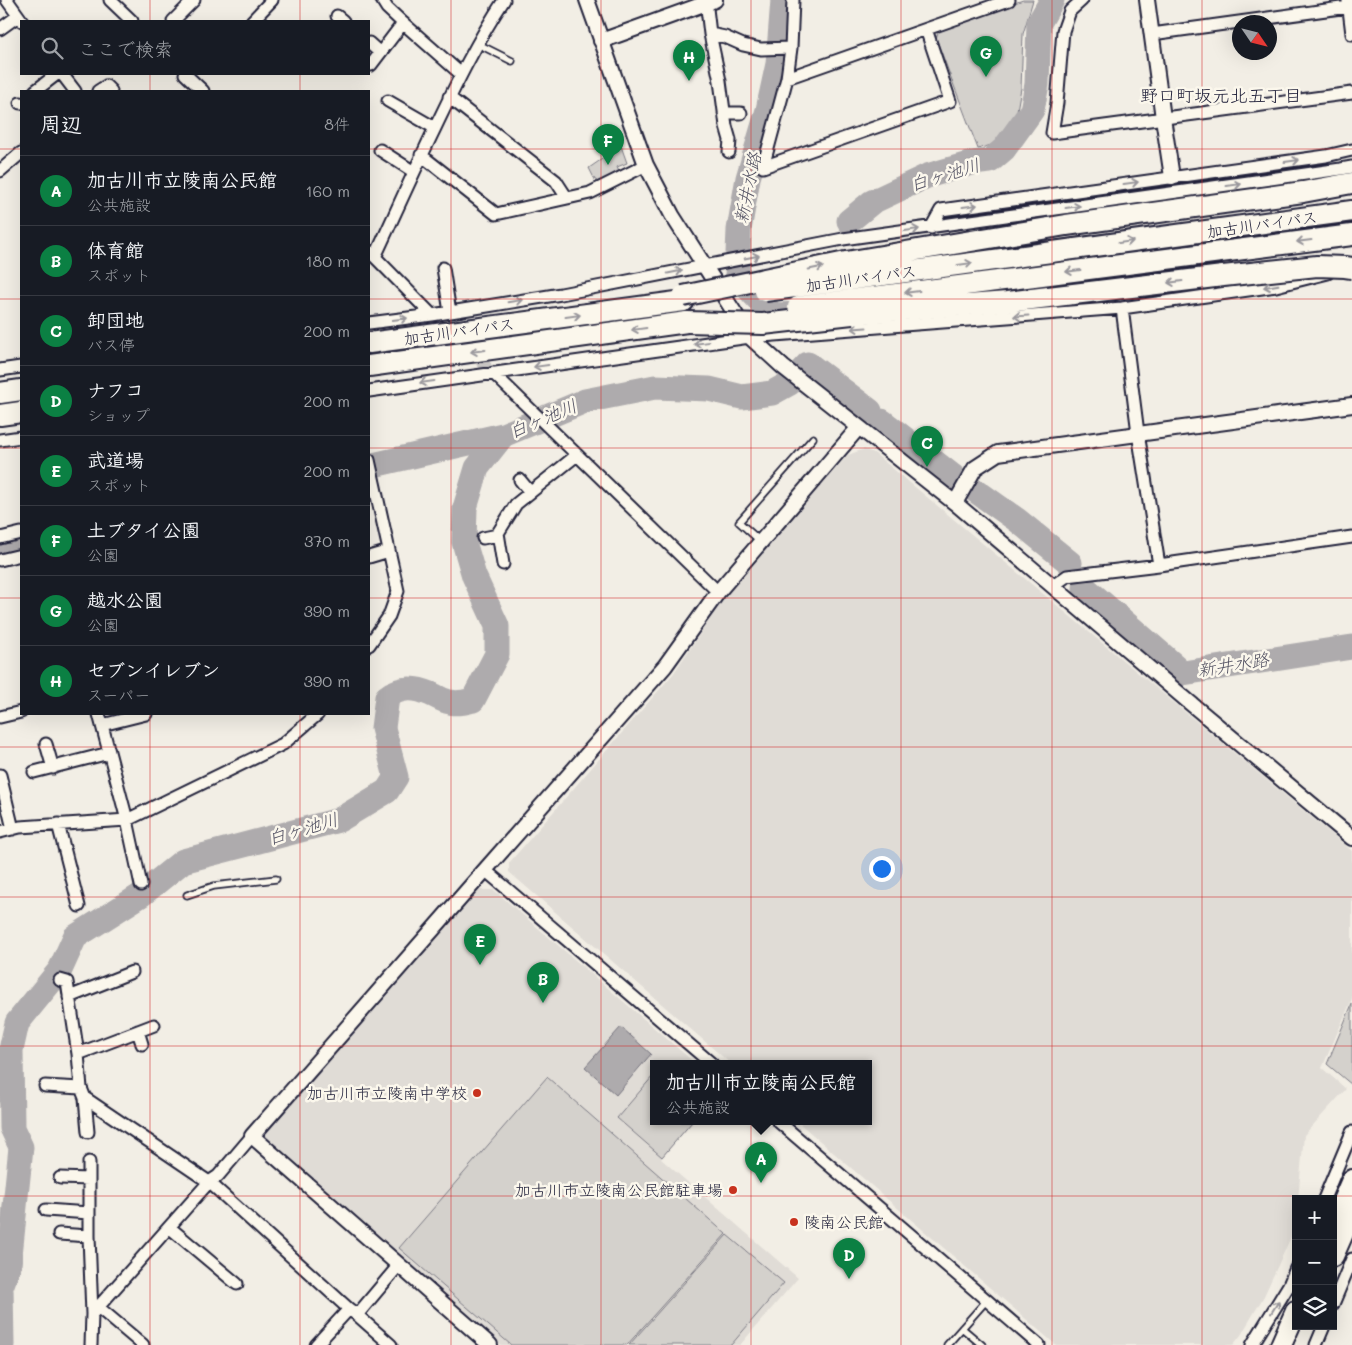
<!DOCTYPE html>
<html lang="ja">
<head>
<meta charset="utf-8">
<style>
	:root { --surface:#171b24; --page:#242831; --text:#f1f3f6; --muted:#9ea1a6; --line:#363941; --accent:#0b8043 }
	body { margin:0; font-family:Mali,"Klee One",sans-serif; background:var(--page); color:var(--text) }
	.controls { position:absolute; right:15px; bottom:15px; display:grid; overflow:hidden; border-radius:0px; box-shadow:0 5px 20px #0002 }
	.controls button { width:45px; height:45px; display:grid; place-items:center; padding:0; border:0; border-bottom:1px solid var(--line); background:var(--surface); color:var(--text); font:25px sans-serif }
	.compass { position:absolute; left:1232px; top:15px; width:45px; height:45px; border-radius:50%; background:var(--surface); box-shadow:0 5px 20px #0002; rotate:125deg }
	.you { position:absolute; left:881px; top:868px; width:18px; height:18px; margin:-12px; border:4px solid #fff; border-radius:50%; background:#1a73e8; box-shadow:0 0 0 8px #1a73e833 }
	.badge { display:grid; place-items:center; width:32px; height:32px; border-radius:50%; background:var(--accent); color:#fff; font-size:16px; font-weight:700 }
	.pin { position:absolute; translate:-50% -41px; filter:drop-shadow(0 1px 2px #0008) }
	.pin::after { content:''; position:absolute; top:26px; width:18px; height:15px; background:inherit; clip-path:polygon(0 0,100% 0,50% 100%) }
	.popup { position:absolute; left:650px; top:1060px; width:222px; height:65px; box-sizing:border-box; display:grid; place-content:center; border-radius:0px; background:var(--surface); filter:drop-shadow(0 1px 4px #0005); font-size:16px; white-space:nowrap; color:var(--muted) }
	.popup b { font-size:19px; color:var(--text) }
	.popup::after { content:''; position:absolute; left:50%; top:100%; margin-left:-10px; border:10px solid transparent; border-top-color:var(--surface) }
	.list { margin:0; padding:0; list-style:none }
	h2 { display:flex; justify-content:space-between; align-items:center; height:65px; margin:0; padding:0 20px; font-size:21px }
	h2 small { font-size:16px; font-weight:400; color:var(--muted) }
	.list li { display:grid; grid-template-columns:32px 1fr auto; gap:15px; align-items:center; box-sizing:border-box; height:70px; padding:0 20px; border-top:1px solid var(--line) }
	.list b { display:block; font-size:19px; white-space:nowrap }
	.list p { margin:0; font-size:16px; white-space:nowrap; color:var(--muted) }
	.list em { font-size:16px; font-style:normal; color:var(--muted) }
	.icon { flex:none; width:28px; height:28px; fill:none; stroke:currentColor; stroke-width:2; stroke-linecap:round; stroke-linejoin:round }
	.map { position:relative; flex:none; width:1352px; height:1345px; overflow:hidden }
	.search { position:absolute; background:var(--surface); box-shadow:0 5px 20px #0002; left:20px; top:20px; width:350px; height:55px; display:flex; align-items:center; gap:12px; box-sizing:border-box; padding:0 18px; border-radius:0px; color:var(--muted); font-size:19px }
	.panel { position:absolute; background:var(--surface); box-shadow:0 5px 20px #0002; left:20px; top:90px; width:350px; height:625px; border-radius:0px }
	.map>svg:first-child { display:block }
	.built { fill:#e0dcd6 }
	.green { fill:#d4d1cc; stroke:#7b7a84 }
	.water { fill:#aeabad; stroke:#76747f }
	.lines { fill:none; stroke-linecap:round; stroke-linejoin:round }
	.river { stroke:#aeabad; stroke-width:25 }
	.minor-tunnel { stroke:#c8c5c3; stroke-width:11; stroke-dasharray:11 5.5; stroke-linecap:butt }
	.service-casing { stroke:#22223b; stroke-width:9 }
	.minor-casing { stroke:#22223b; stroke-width:15 }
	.tertiary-casing { stroke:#22223b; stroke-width:18 }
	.motorway-casing { stroke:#22223b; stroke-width:24 }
	.service { stroke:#fbf7ec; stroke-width:5.5 }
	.minor { stroke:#fbf7ec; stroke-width:11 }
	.tertiary { stroke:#fbf7ec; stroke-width:14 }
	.motorway { stroke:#fbf7ec; stroke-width:20 }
	.motorway-bridge-casing { stroke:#22223b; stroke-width:24; stroke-linecap:butt }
	.motorway-bridge { stroke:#fbf7ec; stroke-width:20 }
	.oneway { stroke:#99979c }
	.grid { fill:none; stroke:#d62828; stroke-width:1; stroke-opacity:0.55 }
	.poi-dot { fill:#c8321e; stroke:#fbf7ec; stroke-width:2 }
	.labels { text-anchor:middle; stroke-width:5; stroke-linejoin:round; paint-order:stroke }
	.street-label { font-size:16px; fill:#22223b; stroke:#fbf7ec }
	.poi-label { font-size:16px; fill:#22223b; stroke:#fbf7ec; text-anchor:end }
	.neighbourhood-label { font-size:18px; fill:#22223b; stroke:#fbf7ec }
	.water-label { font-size:18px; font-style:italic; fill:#535263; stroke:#fbf7ec }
</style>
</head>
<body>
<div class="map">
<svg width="1352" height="1345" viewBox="0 0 1352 1345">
	<rect width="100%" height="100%" fill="#f2eee5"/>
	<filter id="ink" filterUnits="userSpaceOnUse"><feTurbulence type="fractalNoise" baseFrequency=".02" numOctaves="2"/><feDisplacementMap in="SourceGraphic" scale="10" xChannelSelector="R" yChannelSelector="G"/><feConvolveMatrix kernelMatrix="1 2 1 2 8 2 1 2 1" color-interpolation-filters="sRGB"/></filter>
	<g filter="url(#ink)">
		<path class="built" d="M864,449L874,453L1352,851V999L1322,1068L1346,1089L1304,1135L1298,1199H1296V1226L1264,1296L1241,1335L1233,1345H1056L798,1122H868V1064H731L509,872V863L673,674L731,588L848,455Z
			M479,890H494L696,1064H654V1122H693L661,1159L798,1278L740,1345H501L266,1142V1133Z"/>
		<path class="green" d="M1023,0H1033L1023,34L1021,88L1016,116L1002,138L991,145L978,149L936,38L939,30Z
			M621,146L627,163L617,167L619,172L597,182L596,180H595L589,168Z
			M1352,1004V1085L1327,1064Z
			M653,1076L654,1122H692L662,1157L617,1118Z
			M547,1077L726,1234L627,1345H511L399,1248Z
			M727,1235L784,1283L731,1345H629Z"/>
		<path class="water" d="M621,1027L651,1054L616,1095L585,1067Z"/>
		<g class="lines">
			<path class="river" d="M783,0L778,64L768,110L748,178L739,230L737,276L773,315L803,314
				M849,221L872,202L927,176L972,163L990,161L1004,149L1032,110L1037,84L1039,23L1052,0
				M882,421L954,477
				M369,466L503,435
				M976,491L1017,520L1070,563
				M0,550L21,545
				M1085,588L1183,673L1352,647
				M2,1345L1,1287L9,1265L21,1147L12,1128L11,1050L17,1023L60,970L75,937L141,895L183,861L339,820L387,791L396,777L383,728L387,697C401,686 415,687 431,694C437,697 443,701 450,702C458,704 465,702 473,700L497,654V626L474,576L464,542L465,508L477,468L503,435L585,401L655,387L709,389L742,397L772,393L790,383L808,364L870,411"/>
			<path class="minor-tunnel" d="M432,315L493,373"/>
			<g class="service-casing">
				<path id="service" d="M478,44L512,61
					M760,541L739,522L813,438
					M187,895L214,886L276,879
					M962,1328L982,1345
					M947,1345L987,1300"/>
			</g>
			<g class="minor-casing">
				<path id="minor" d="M7,0L22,21
					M110,0L132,21
					M382,0L387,8L403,23L461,74
					M706,0L710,34L720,81L726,126L730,140L729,152
					M1082,0L1070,11L1063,31L1057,103L1052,133L1352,93
					M1348,1L1352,34
					M337,16L343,21
					M173,21L194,0
					M252,21L272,0
					M0,29L18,16
					M710,34L725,37L743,45L761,49L791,48
					M1152,34L1348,7
					M369,43L380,53
					M371,65L403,23
					M62,74L75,91
					M185,74L203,91
					M787,78L1009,0
					M35,91L57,74
					M98,91L106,86L111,91
					M449,97L556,181L567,198
					M388,101L435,128
					M20,103H21
					M724,113H741
					M380,150L414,172
					M421,155L496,214L590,193L646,165
					M763,167L950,101L926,29
					M763,167L787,78L791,48L793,0
					M0,171L21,153
					M931,228L941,210L1326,156L1352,150
					M369,251L432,315
					M375,257C395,214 414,171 435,128C456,84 477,41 504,0
					M443,268L450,312
					M1122,308L1138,433L1159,565
					M369,323L432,315L561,294L843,239L1341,169L1352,167
					M0,370L21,367
					M493,373L718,592
					M369,391L750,337L1122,308L1276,286L1328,273
					M0,440L21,437
					M369,460L398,591L389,616L369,645
					M520,480L530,492
					M0,538L21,533
					M483,538L498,535
					M369,557L389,551
					M0,560L21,555
					M503,564L498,533L516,504L577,455
					M1053,586L1067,576L1159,565L1352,537
					M99,714L127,820L141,885
					M0,717L21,712
					M102,725L146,714
					M46,744L53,768
					M34,772L109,753
					M0,775L13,829
					M58,824L79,906
					M0,832L20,827L127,820L283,744L318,714
					M485,870L712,1064
					M60,980L67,982L78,1054L81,1088L85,1098L88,1132
					M69,997L132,972
					M138,1031L142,1044
					M78,1054L154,1025
					M45,1086L81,1088
					M85,1098L209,1182L349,1309
					M779,1122L1039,1345
					M89,1162V1236L92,1314
					M60,1178L89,1179
					M1324,1199L1352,1132
					M46,1210L89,1213
					M169,1227L237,1284
					M59,1234L89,1236
					M1333,1304L1352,1259
					M98,1307L143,1345
					M357,1315L391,1345
					M91,1345L92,1314L209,1182L218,1176L252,1136
					M316,1345L349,1309L357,1315L399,1265
					M1252,1345L1289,1285L1296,1268
					M1316,1345L1324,1326"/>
			</g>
			<g class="tertiary-casing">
				<path id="tertiary" d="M587,0L646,165L672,215L750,337L783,367L955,503L1189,702L1352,838
					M1147,0L1163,118L1172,177
					M601,41L715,0
					M955,503L975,468L998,453L1352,405
					M490,1345L252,1136L485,870L665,666L718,592L859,427"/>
			</g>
			<g class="motorway-casing">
				<path id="motorway" d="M846,262L1066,225L1303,192L1352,183
					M847,280L1352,211
					M850,300L1352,235
					M852,314L1007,302L1223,276
					M369,343L684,301
					M369,366L687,322
					M0,393L21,390
					M0,415L21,412
					M1333,1224L1352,1180
					M1333,1256L1352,1213
					M1281,1345L1296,1311"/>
			</g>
			<use href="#service" class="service"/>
			<use href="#minor" class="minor"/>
			<use href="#tertiary" class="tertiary"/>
			<use href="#motorway" class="motorway"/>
			<g class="motorway-bridge-casing">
				<path id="motorway-bridge" d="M1223,276L1317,266L1345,267L1352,268
					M765,291L847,280
					M683,296L846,262
					M798,307L850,300
					M687,322L763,324L852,314"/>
			</g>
			<use href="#motorway-bridge" class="motorway-bridge"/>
		</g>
		<defs><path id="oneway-shaft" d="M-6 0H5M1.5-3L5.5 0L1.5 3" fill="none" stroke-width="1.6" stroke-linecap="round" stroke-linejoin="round" transform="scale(1.25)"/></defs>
		<g class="oneway">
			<use href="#oneway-shaft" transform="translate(1292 161) rotate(-8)"/>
			<use href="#oneway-shaft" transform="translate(1131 183) rotate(-8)"/>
			<use href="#oneway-shaft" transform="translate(1234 185) rotate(-8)"/>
			<use href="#oneway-shaft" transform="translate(970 206) rotate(-8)"/>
			<use href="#oneway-shaft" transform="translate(1073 207) rotate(-8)"/>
			<use href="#oneway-shaft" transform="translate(912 230) rotate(-8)"/>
			<use href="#oneway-shaft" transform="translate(1304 241) rotate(173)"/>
			<use href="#oneway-shaft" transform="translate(1126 242) rotate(-8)"/>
			<use href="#oneway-shaft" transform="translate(752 257) rotate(-11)"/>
			<use href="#oneway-shaft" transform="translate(965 264) rotate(-8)"/>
			<use href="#oneway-shaft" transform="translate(816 268) rotate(-12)"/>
			<use href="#oneway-shaft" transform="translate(1073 271) rotate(173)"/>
			<use href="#oneway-shaft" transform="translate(675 272) rotate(-11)"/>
			<use href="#oneway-shaft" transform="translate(1175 282) rotate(173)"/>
			<use href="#oneway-shaft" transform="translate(1271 286) rotate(171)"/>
			<use href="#oneway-shaft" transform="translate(912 292) rotate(173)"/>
			<use href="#oneway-shaft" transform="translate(515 301) rotate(-9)"/>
			<use href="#oneway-shaft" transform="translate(573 316) rotate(-8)"/>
			<use href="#oneway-shaft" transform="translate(1021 316) rotate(176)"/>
			<use href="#oneway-shaft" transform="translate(400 319) rotate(-7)"/>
			<use href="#oneway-shaft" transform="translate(859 328) rotate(176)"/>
			<use href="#oneway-shaft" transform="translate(639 329) rotate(172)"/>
			<use href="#oneway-shaft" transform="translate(701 343) rotate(172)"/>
			<use href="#oneway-shaft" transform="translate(478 351) rotate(172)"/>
			<use href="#oneway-shaft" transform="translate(541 366) rotate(172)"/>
			<use href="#oneway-shaft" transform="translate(427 382) rotate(172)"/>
			<use href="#oneway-shaft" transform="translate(1275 1307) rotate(-58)"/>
		</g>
	</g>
	<path class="grid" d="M150,0V21M300,0V21M451,0V1345M601,0V1345M751,0V1345M901,0V1345M1052,0V1345M1202,0V1345M150,74V91M300,74V91M0,149H21M369,149H1352M0,299H21M369,299H1352M0,448H21M369,448H1352M0,598H21M369,598H1352M150,714V1345M300,714V1345M0,747H1352M0,897H1352M0,1046H1352M0,1196H1352"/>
	<g class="poi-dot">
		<circle cx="477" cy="1093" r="5"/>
		<circle cx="733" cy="1190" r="5"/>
		<circle cx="794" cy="1222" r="5"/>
	</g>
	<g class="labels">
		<g class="street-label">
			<text transform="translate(1262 224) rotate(-8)" y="6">加古川バイパス</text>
			<text transform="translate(861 278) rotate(-8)" y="6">加古川バイパス</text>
			<text transform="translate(459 331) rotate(-8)" y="6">加古川バイパス</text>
		</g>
		<g class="poi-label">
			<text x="467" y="1099">加古川市立陵南中学校</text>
			<text x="723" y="1196">加古川市立陵南公民館駐車場</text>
			<text x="804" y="1228" text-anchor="start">陵南公民館</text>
		</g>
		<g class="neighbourhood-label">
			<text x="1221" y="102">野口町坂元北五丁目</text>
		</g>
		<g class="water-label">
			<text transform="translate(945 175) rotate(-17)" y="6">白ヶ池川</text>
			<text transform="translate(748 188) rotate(-78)" y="6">新井水路</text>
			<text transform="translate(543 419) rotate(-23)" y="6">白ヶ池川</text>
			<text transform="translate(1233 665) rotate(-9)" y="6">新井水路</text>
			<text transform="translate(303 829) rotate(-16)" y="6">白ヶ池川</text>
		</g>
	</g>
</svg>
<div class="controls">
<button>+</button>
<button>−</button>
<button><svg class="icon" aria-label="layers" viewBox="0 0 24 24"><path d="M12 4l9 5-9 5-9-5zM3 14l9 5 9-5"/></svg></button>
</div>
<svg class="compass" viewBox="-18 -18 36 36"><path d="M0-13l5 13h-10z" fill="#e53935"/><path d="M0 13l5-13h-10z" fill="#9ea1a6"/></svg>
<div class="you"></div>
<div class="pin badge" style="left:761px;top:1183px">A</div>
<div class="popup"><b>加古川市立陵南公民館</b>公共施設</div>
<div class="pin badge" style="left:543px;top:1003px">B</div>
<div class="pin badge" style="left:927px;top:467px">C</div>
<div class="pin badge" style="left:849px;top:1279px">D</div>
<div class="pin badge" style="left:480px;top:965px">E</div>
<div class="pin badge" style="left:608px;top:165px">F</div>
<div class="pin badge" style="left:986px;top:77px">G</div>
<div class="pin badge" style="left:689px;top:81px">H</div>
<div class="search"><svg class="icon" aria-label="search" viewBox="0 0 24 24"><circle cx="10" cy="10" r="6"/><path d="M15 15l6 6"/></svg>ここで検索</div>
<section class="panel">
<h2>周辺<small>8件</small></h2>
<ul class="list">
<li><span class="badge">A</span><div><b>加古川市立陵南公民館</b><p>公共施設</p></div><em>160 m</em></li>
<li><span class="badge">B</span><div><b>体育館</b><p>スポット</p></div><em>180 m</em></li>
<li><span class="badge">C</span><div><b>卸団地</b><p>バス停</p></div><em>200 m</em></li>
<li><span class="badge">D</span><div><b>ナフコ</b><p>ショップ</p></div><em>200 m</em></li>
<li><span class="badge">E</span><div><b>武道場</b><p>スポット</p></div><em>200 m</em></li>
<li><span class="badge">F</span><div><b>土ブタイ公園</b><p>公園</p></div><em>370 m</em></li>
<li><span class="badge">G</span><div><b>越水公園</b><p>公園</p></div><em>390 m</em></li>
<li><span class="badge">H</span><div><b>セブンイレブン</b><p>スーパー</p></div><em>390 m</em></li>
</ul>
</section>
</div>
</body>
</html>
